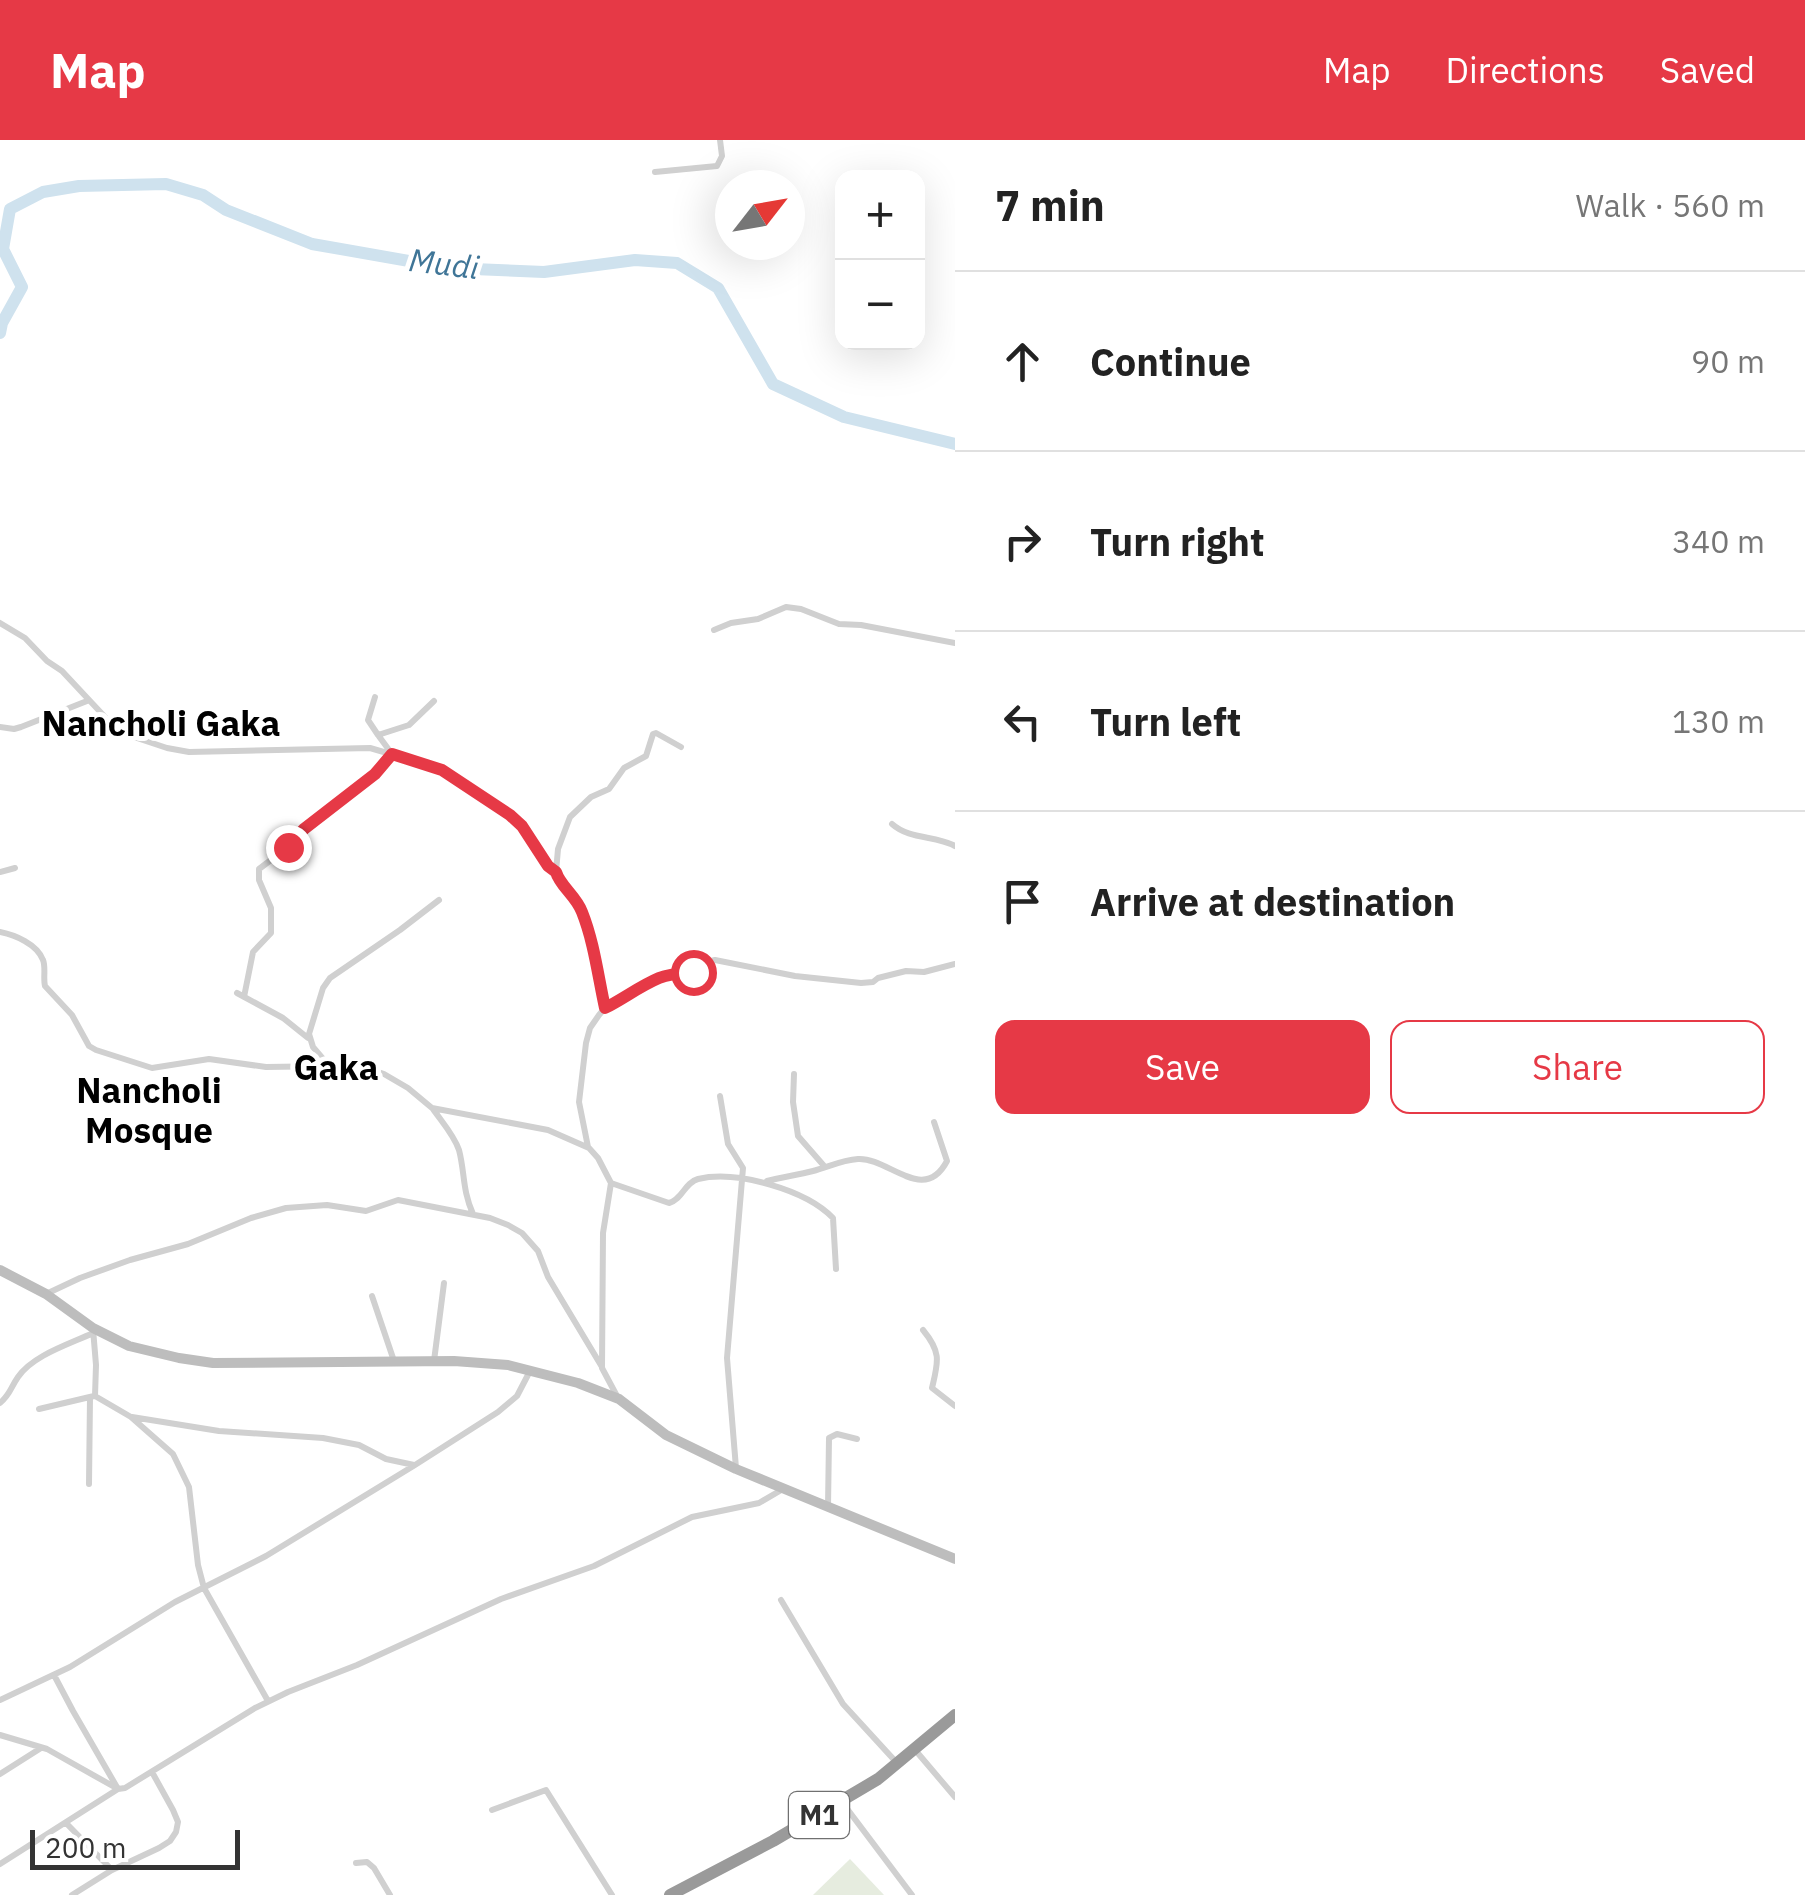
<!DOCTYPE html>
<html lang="en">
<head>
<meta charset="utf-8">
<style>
	:root { --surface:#fff; --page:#f6f6f6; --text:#222; --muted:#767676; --line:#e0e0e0; --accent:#e63946 }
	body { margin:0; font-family:"IBM Plex Sans",sans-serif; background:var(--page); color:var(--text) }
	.controls { position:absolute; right:30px; top:30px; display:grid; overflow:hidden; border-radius:20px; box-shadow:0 10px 40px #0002 }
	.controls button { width:90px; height:90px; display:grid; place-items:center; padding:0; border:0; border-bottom:2px solid var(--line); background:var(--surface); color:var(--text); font:50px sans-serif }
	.compass { position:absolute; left:715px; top:30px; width:90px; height:90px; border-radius:50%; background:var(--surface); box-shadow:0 10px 40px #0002; rotate:59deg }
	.scale { position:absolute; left:30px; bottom:25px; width:210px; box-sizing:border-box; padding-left:10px; border:5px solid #333; border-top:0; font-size:28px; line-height:35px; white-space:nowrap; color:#333; -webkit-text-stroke:8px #fff; paint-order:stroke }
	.stop { position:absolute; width:30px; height:30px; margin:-22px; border:8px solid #e63946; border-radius:50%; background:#fff }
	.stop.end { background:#e63946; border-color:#fff; box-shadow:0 2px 10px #0008 }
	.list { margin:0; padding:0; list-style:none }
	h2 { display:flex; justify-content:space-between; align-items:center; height:130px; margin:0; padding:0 40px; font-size:42px }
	h2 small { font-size:32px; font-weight:400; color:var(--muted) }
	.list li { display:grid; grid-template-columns:65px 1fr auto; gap:30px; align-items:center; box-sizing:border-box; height:180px; padding:0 40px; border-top:2px solid var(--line) }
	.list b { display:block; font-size:38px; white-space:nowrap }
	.list em { font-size:32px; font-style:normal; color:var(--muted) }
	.actions { display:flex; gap:20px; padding:30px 40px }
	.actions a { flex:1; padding:22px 0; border:2px solid var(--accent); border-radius:20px; text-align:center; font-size:35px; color:var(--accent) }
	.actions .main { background:var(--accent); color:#fff }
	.icon { flex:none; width:55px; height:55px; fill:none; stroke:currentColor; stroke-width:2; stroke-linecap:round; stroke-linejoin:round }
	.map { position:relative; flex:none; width:955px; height:1755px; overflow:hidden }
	header { display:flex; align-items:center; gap:60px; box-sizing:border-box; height:140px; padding:0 50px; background:var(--accent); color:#fff }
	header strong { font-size:48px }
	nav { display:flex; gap:55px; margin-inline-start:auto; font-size:35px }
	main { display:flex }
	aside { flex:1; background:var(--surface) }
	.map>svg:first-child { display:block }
	.green { fill:#e6ecdf }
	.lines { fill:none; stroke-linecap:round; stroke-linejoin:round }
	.river { stroke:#cfe2ee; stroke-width:12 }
	.street { stroke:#d0d0d0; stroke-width:6 }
	.secondary { stroke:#bdbdbd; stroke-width:10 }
	.highway { stroke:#9a9a9a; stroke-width:12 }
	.route { stroke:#e63946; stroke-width:12 }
	.labels { text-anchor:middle; stroke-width:10; stroke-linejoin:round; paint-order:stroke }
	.shield { fill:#fff; stroke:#707070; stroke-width:2.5 }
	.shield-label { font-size:28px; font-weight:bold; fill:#333 }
	.water-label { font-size:32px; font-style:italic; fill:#3f7597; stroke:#fff }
	.quarter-label { font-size:35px; font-weight:bold; fill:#000; stroke:#fff }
</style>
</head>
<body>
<header>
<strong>Map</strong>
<nav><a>Map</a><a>Directions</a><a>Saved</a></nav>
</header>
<main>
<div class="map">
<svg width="955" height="1755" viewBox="0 0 955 1755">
	<rect width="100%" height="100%" fill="#fff"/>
	<path class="green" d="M850,1719L884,1755H813Z"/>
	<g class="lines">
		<path class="river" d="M0,193L2,183L22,147L3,109L10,69L43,52L79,46L166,44L203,55L226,70L312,104L449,128L544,132L635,120L677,123L718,148L773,244L844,277L955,304"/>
		<path class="street" d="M655,32L717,26L722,16L720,0
			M0,483L25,498L47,521L62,531L119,592L167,608L189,612L370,608L435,627L522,686L548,726L556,732C560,746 576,756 582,772C594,802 598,836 605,868
			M714,490L731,483L758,479L786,467L801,469L839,484L861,485L955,503
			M375,557L368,580L378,595
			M0,587L14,589L21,587L87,561
			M892,684C910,700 935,695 955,706
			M0,732L15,728
			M556,732L558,709L570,677L591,657L609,649L624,628L646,616L653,594L656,593L681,607
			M439,760L400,790L330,838L323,848L309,894L313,907L324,920L337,925L361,926L384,934L408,948L432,968L548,990L589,1008L598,1018L611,1043L603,1093L602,1228L618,1258
			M0,792C15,795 37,804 43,820C46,827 43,839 45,846L72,875L89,906L96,910L152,928L209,919L266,927L333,926
			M237,853L283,878L308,898
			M244,857L253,812L271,793V768L259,740V729L288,707L304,689L375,634L392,614L378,595L409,585L434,561
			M794,934L793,962L798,996L825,1027
			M720,956L728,1004L743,1028L727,1218L736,1328
			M433,969C442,982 454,995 459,1010C465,1033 462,1049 473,1074
			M588,1007L579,962L586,903L590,888L599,875L605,868L627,857L652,841L663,837L693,832L707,822L715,820L795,836L861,843L873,842L878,838L906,831L924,832L955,824
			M767,1041C782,1037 798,1035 813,1031C828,1027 842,1020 858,1019C888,1017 924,1065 947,1021L934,982
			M611,1043L669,1063C683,1059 684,1043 698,1039C737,1030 806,1050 833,1078L836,1129
			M46,1154L80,1138L130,1120L188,1104L251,1078L286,1068L327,1065L366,1071L398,1060L490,1078L508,1085L522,1093L538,1111L548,1137L602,1227
			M372,1156L394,1221
			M93,1189L96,1225L95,1256L131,1277L173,1314L189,1347L198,1425L204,1448L268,1561
			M923,1190C942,1213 938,1222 932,1248L955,1266
			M434,1221L444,1143
			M0,1263C10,1255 11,1247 18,1237C33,1215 70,1204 93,1193
			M39,1269L94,1256
			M132,1277L219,1291L323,1298L359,1305L386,1319L414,1325
			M89,1344L90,1257
			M828,1367L829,1298L837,1294L857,1299
			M781,1460L843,1564L897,1623
			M0,1560L70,1527L175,1462L266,1416L415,1325L498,1272L517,1256L530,1231
			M0,1595L47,1609L118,1649L125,1648L255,1568L288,1552L357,1525L501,1459L594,1426L692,1377L759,1363L783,1349
			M916,1611L955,1657
			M0,1634L41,1608
			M842,1662L912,1755
			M492,1670L546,1650L612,1755
			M66,1683L112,1730
			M356,1723L367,1722L374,1728L390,1755
			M0,1724L118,1649L73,1571L54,1535
			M72,1755L112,1730L159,1708L170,1701L176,1692L178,1682L173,1670L152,1632"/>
		<path class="secondary" d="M0,1130L46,1154L93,1188L129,1206L179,1218L213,1223L454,1221L508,1225L578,1243L619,1259L666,1295L736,1329L955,1419"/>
		<path class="highway" d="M670,1755L773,1701L878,1639L955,1575"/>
	</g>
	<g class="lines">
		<path class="route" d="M288,707L304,689L375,634L392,614L442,630L510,675L522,686L548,726L556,732C560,746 576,756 582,772C594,802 598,836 605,868C623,859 640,846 659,838C669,834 681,833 693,832"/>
	</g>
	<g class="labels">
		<rect class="shield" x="789" y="1652" width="60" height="46" rx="8"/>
		<g class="shield-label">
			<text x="819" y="1685">M1</text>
		</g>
		<g class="water-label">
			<text transform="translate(444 124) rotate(7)" y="11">Mudi</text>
		</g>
		<g class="quarter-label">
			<text x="161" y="596">Nancholi Gaka</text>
			<text x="336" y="940">Gaka</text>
			<text x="149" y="963">Nancholi<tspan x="149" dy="40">Mosque</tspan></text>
		</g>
	</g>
</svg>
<div class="controls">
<button>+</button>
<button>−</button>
</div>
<svg class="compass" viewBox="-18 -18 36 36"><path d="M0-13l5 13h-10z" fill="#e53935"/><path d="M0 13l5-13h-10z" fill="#767676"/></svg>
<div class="scale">200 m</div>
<div class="stop" style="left:693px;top:832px"></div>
<div class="stop end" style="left:288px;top:707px"></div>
</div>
<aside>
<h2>7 min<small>Walk · 560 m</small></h2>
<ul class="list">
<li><svg class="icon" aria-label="ahead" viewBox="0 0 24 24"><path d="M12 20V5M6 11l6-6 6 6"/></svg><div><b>Continue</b></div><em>90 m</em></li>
<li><svg class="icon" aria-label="right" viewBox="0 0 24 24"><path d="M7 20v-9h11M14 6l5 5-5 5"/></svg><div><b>Turn right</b></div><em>340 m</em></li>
<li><svg class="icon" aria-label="left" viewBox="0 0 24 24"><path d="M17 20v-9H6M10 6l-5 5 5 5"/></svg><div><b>Turn left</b></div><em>130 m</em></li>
<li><svg class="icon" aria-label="arrive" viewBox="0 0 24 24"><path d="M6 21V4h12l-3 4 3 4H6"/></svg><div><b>Arrive at destination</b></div></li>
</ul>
<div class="actions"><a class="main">Save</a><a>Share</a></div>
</aside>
</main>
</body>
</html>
